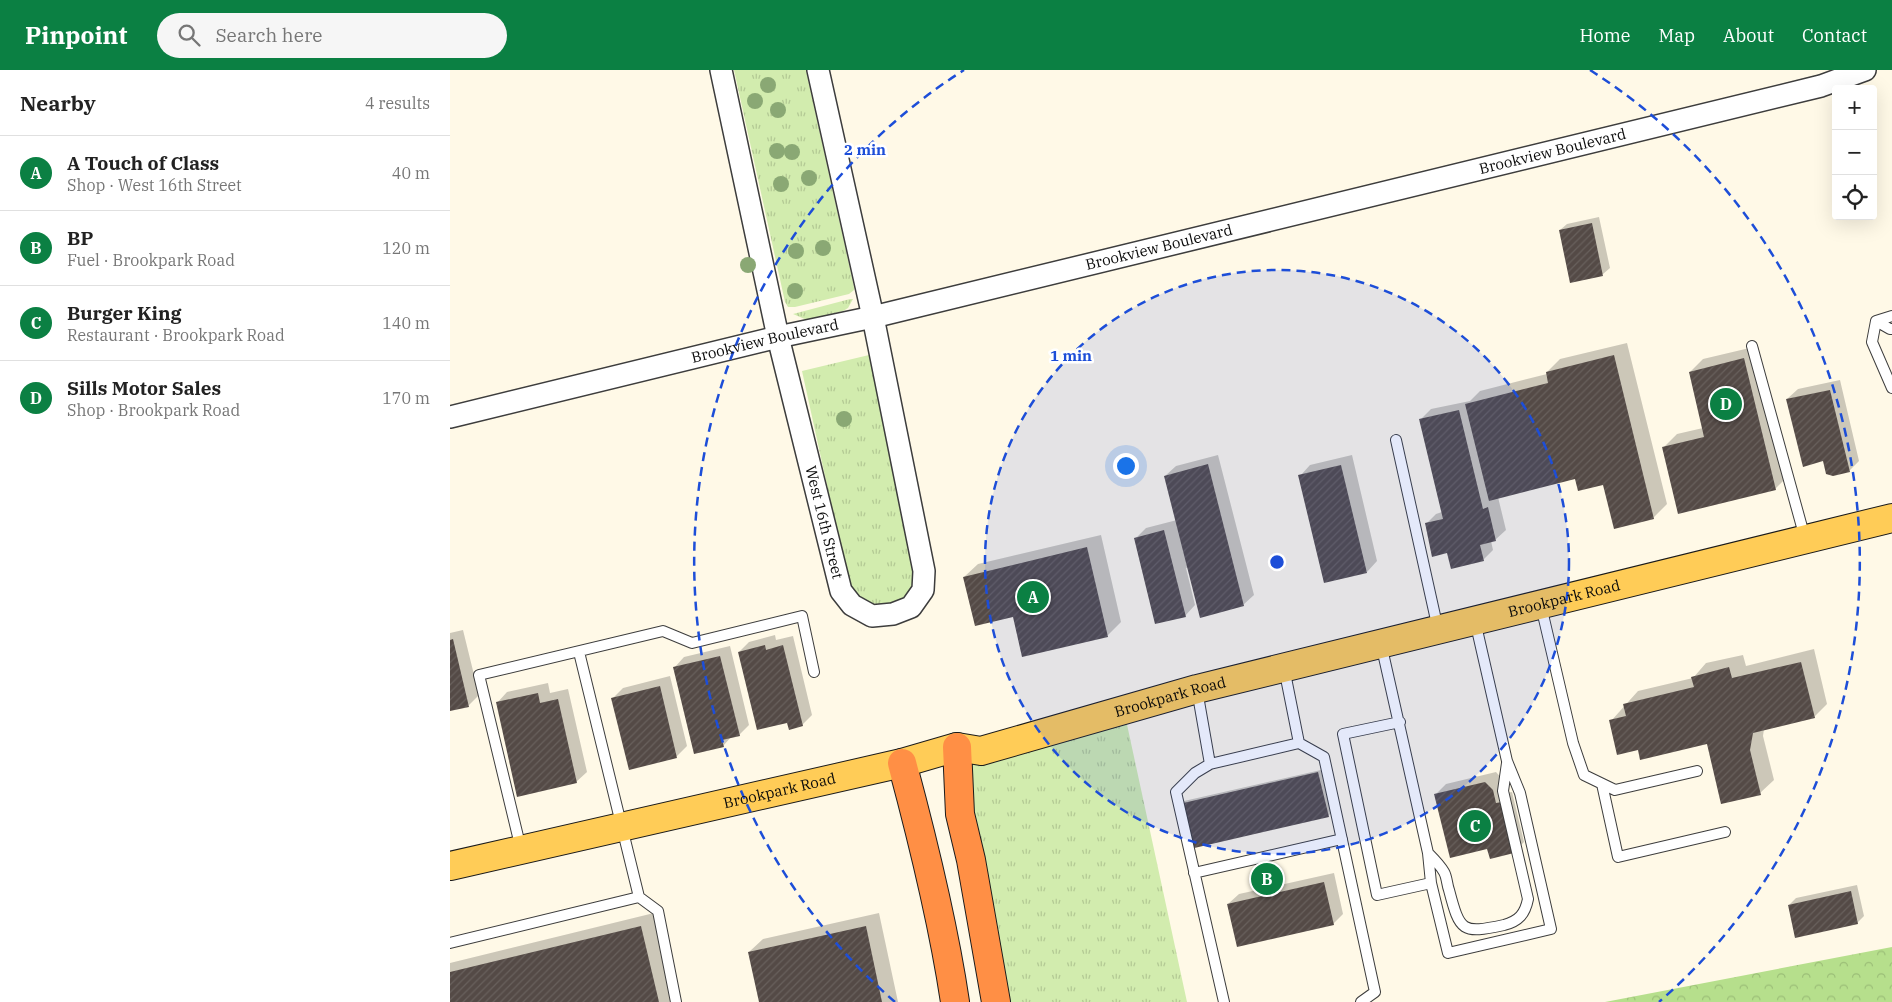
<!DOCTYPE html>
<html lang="en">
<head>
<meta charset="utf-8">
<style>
	:root { --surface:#fff; --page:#f6f6f6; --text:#222; --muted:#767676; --line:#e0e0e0; --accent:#0b8043 }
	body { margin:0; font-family:"IBM Plex Serif",serif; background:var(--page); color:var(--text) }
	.controls { position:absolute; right:15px; top:15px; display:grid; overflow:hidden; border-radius:5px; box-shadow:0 5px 20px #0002 }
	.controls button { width:45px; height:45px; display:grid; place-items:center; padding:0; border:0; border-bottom:1px solid var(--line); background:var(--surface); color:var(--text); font:25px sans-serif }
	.you { position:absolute; left:675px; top:395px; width:18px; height:18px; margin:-12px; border:4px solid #fff; border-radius:50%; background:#1a73e8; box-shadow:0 0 0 8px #1a73e833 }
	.badge { display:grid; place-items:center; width:32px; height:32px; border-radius:50%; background:var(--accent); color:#fff; font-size:16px; font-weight:700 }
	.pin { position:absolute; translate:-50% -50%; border:2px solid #fff; box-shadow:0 1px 5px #0006 }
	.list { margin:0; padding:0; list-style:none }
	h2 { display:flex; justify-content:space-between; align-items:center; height:65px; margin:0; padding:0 20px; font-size:21px }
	h2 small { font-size:16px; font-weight:400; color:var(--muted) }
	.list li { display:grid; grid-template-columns:32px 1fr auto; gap:15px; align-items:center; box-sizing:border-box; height:75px; padding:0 20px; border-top:1px solid var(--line) }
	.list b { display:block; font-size:19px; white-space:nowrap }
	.list p { margin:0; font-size:16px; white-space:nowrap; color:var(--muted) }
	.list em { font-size:16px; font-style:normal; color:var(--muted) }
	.icon { flex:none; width:28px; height:28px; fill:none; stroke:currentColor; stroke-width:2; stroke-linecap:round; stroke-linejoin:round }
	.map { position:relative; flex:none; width:1442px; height:932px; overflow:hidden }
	header { display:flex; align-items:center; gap:30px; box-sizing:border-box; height:70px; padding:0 25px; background:var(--accent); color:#fff }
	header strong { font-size:24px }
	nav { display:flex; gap:28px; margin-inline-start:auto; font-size:18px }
	.search { width:350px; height:45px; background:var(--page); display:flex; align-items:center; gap:12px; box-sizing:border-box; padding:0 18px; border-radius:28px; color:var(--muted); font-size:19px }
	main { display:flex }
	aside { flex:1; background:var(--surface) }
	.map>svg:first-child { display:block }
	.grass { fill:url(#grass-tufts) }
	.forest { fill:url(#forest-crowns) }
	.shadow { fill:#0003 }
	.building { fill:url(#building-hatch) }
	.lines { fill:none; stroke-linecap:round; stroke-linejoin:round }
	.service-casing { stroke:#3d3d3d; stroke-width:12 }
	.minor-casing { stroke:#3d3d3d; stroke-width:24 }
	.primary-casing { stroke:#1b1b1b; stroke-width:30 }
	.motorway-casing { stroke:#1b1b1b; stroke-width:30 }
	.service { stroke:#fff; stroke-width:10 }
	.minor { stroke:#fff; stroke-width:21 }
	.primary { stroke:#ffcc57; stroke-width:28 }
	.motorway { stroke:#ff8f45; stroke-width:28 }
	.tree { fill:#8aa874 }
	.ring { fill:none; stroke:#1d4ed8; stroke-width:2.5; stroke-dasharray:9 6 }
	.labels { text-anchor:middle; stroke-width:5; stroke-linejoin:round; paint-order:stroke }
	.street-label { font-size:15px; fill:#0a0a0a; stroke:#fff }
	.centre { fill:#1d4ed8; stroke:#fff; stroke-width:2.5 }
	.ring-label { font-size:15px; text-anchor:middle; font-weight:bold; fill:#1d4ed8; stroke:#fff; stroke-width:5; stroke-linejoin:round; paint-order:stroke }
</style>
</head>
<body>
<header>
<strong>Pinpoint</strong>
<div class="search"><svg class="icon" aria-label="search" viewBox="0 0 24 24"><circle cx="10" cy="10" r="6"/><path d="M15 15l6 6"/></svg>Search here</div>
<nav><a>Home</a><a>Map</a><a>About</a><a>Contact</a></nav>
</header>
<main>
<aside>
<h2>Nearby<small>4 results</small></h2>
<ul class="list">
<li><span class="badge">A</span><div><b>A Touch of Class</b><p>Shop · West 16th Street</p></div><em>40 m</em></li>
<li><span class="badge">B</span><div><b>BP</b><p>Fuel · Brookpark Road</p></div><em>120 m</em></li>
<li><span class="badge">C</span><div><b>Burger King</b><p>Restaurant · Brookpark Road</p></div><em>140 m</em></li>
<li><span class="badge">D</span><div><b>Sills Motor Sales</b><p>Shop · Brookpark Road</p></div><em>170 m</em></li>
</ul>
</aside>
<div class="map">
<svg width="1442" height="932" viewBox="0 0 1442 932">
	<defs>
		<pattern id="grass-tufts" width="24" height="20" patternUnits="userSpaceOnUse" patternTransform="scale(1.25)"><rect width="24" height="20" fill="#d2ecae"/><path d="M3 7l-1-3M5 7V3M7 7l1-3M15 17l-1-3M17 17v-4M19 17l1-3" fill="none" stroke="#b3c994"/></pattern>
		<pattern id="forest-crowns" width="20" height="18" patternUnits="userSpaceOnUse" patternTransform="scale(1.25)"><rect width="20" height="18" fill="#b6df8c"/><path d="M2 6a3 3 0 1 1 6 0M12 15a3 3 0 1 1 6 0" fill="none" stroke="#9bbe77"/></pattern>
		<pattern id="building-hatch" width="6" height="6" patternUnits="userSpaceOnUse" patternTransform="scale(1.25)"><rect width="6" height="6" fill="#544a46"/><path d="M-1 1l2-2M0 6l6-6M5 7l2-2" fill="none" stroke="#68605c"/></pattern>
	</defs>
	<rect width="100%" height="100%" fill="#fff9e7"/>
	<path class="grass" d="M284,0H356L404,217V220L399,224L345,237H338L335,232Z
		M400,229H403L398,238L393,241L357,250L343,244Z
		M419,285L468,497C466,505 465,516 459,523C446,538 420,538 406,524C402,521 400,515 398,511L352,301Z
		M673,636L737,932H546L507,677Z"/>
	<path class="forest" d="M1442,877V932H1155Z"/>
	<path class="shadow" d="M1149,147L1160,198L1153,204L1121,211L1110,160L1117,154Z
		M1177,273L1217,434L1203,448L1154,414L1126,408L1048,427L1056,460L1045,470L1041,471L1043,480L1033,490L998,482L976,454L986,444L992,442L971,349L981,339L1020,331L1030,321L1097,304V302L1110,289Z
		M1308,276L1339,405L1325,419L1213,378L1227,364L1253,358L1240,302L1253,289Z
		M1390,310L1409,391L1399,401L1374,390L1337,329L1348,319Z
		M768,385L804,525L793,535L739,497L736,498L745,535L735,546L686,468L696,458L727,450L715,406L726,396Z
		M902,385L927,491L917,502L850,406L860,395Z
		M651,465L671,552L658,565L573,585L564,546L514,507L528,494Z
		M13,560L29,625L19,635L0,640V563Z
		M325,565L326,570L343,566L362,645L352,655L338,652L289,582L299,572Z
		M280,576L299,655L289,665L282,666L273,676L224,598L234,587Z
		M1364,579L1377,634L1364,647L1314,659L1313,666L1324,710L1310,723L1258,673L1189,679L1161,651L1188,621L1243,608L1256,593L1293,585L1296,596Z
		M220,606L237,676L227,686L180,698L163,628L173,618Z
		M98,613L100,623L118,619L137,702L126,712L47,633L57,622Z
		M871,700L881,743L878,746L731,734L734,731Z
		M1046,702L1053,710L1056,723L1062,722L1074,772L1064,782L1038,778L986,724L996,714Z
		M884,803L893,844L883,854L778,834L789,824Z
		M1407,815L1414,846L1407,853L1339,835L1346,828Z
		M204,843L226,932H0V893Z
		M429,843L448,932H310L299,882L313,869Z"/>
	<path class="building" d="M1142,153L1153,206L1120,213L1109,160Z
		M1164,285L1204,449L1164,459L1153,415L1128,421L1125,409L1039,431L1015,334L1098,313L1096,302Z
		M1294,288L1326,420L1228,444L1212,377L1254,367L1239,302Z
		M1380,320L1400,402L1383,406L1376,404L1373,391L1353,397L1336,329Z
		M1009,340L1033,439L1038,437L1046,471L1030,475L1034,491L1001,499L997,483L982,487L975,453L993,449L969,349Z
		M758,394L794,536L750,548L714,406Z
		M891,395L917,503L874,513L848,405Z
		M714,460L736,547L705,554L684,468Z
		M637,477L658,567L572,587L563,547L525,556L513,507Z
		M3,569L19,637L0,641V570Z
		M315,575L316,580L333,575L353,656L339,660L337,653L307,660L288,582Z
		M270,586L290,666L272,670L274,677L244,684L223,597Z
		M1351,592L1365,648L1303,663L1300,680L1311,725L1271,734L1257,674L1190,690L1188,680L1167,685L1159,650L1176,646L1173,634L1244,617L1241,607L1279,597L1282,608Z
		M210,616L227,688L179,700L161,628Z
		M88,623L90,633L108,629L127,713L67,727L46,632Z
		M868,702L879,747L740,779L729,734Z
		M1035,712L1043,720L1046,733L1052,732L1064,783L1040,789L1037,779L1000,788L984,724Z
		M874,812L884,855L787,877L777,834Z
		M1401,821L1408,854L1345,868L1338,835Z
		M191,856L209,932H0V902Z
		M416,856L432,932H309L298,882Z"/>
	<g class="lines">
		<g class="service-casing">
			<path id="service" d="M1442,246L1426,251L1422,272L1442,318
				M1426,251L1440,259H1442
				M1302,276L1355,468
				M946,370L988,559
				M1091,536L1123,673L1134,705L1165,720L1247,701
				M931,574L978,783L981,813L998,883L1101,859L1070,723L1057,691L1025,551
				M129,582L189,827L208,841L226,932
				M834,598L849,673L874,687L925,922L911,932
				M747,620L760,694L745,703L726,722L774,932
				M950,652L893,664L927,825L981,813
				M760,694L849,673
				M1152,714L1168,787L1275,762
				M71,779L29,605L213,561L242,573L352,546L364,602
				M979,784C984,789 990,795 994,802C997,807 997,815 999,820C1010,862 1012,864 1054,855C1069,851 1075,844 1078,829L1053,721L1057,693
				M744,803L892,769
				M0,873L189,827"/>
		</g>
		<g class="minor-casing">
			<g id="minor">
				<path id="s1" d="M271,0L328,267L391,521L402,535L422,546L443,544L461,537L473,520L474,501L423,247L368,0"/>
				<path id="s2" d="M0,347L328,267L423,247L1371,16L1415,0"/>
			</g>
		</g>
		<g class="primary-casing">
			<g id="primary">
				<path id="s3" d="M0,796L452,693L507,677L531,681L747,619L1442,448"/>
			</g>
		</g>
		<g class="motorway-casing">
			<path id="motorway" d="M507,677L510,744L521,790L546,932
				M452,693C473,771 493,851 505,932"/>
		</g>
		<use href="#service" class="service"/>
		<use href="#minor" class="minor"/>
		<use href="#primary" class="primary"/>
		<use href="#motorway" class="motorway"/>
	</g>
	<g class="tree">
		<circle cx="318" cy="15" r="8"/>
		<circle cx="305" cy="31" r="8"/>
		<circle cx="328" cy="40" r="8"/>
		<circle cx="327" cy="81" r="8"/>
		<circle cx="342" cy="82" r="8"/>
		<circle cx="359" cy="108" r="8"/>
		<circle cx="331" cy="114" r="8"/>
		<circle cx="373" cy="178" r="8"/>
		<circle cx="346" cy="181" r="8"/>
		<circle cx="298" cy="195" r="8"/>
		<circle cx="345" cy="221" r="8"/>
		<circle cx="394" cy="349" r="8"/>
	</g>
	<circle cx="827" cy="492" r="292" fill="#1d4ed8" fill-opacity=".12"/>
	<g class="ring">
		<circle cx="827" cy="492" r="292"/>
		<path d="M445 932A583 583 0 0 1 514 0M1140 0A583 583 0 0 1 1209 932"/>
	</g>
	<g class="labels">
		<g class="street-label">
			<text dy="5" stroke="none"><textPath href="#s2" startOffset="1134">Brookview Boulevard</textPath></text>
			<text dy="5" stroke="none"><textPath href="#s2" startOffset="729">Brookview Boulevard</textPath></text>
			<text dy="5" stroke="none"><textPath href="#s2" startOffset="324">Brookview Boulevard</textPath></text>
			<text dy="5" stroke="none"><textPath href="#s1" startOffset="464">West 16th Street</textPath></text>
			<text dy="5" stroke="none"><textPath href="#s3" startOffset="1148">Brookpark Road</textPath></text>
			<text dy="5" stroke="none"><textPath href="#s3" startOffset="742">Brookpark Road</textPath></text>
			<text dy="5" stroke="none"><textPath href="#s3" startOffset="338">Brookpark Road</textPath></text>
		</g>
	</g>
	<circle cx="827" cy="492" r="8" class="centre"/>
	<g class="ring-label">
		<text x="415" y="85">2 min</text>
		<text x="621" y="291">1 min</text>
	</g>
</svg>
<div class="controls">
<button>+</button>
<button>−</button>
<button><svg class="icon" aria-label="locate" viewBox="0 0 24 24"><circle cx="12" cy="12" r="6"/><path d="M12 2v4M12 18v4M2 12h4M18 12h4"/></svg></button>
</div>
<div class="you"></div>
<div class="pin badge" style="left:583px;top:527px">A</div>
<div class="pin badge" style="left:817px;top:809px">B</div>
<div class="pin badge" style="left:1025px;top:756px">C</div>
<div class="pin badge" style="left:1276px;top:334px">D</div>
</div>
</main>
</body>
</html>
